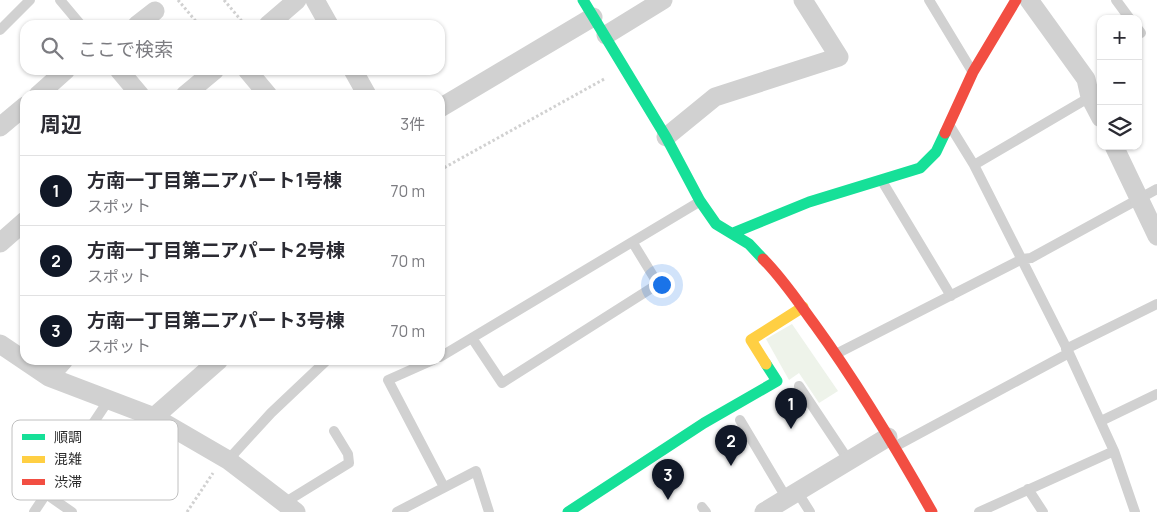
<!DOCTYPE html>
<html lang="ja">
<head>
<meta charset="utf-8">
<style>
	:root { --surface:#fff; --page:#f7f7f7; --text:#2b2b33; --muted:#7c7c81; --line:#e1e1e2; --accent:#111827 }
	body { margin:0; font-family:Manrope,"Noto Sans JP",sans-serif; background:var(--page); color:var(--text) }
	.controls { position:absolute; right:15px; top:15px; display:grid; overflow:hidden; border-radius:10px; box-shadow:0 1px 4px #0004 }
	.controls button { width:45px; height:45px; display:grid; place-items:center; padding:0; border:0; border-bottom:1px solid var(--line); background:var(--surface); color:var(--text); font:25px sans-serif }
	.you { position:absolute; left:661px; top:284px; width:18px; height:18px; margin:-12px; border:4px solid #fff; border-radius:50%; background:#1a73e8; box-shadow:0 0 0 8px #1a73e833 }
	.badge { display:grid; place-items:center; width:32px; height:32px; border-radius:50%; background:var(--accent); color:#fff; font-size:16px; font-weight:700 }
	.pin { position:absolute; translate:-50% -41px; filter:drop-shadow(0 1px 2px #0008) }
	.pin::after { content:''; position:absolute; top:26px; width:18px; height:15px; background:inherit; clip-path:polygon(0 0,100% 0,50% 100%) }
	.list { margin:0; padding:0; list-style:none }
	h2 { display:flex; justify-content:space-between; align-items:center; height:65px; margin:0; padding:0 20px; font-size:21px }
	h2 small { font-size:16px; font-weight:400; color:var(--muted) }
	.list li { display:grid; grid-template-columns:32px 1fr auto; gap:15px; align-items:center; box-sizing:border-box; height:70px; padding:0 20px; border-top:1px solid var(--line) }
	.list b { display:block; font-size:19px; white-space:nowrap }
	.list p { margin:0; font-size:16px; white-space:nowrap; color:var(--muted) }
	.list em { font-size:16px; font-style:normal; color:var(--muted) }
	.icon { flex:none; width:28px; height:28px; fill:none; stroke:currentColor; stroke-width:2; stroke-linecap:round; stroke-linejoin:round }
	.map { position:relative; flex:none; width:1157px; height:512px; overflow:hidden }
	.search { position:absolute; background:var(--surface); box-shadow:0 1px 4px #0004; left:20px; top:20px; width:425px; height:55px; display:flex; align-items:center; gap:12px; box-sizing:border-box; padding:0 18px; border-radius:15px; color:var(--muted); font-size:19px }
	.panel { position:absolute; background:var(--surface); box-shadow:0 1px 4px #0004; left:20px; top:90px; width:425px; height:275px; border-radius:15px }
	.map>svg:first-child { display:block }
	.green { fill:#eef3ea }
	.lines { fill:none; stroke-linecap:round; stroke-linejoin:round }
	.path { stroke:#d1d1d1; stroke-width:3; stroke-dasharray:2.5 2.5; stroke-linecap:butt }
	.lane { stroke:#d1d1d1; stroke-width:10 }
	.street { stroke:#d1d1d1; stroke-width:19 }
	.fast { stroke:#16e098; stroke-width:11 }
	.slow { stroke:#ffcf43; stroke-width:11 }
	.jam { stroke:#f24e42; stroke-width:11 }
	.key { fill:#fff; stroke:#c0c0c0; stroke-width:1 }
	.key-label { font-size:14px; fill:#2c2c2c }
</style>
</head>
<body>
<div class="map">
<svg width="1157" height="512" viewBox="0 0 1157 512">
	<rect width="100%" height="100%" fill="#fff"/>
	<path class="green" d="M792,324L838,391L819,403L799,373L789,380L766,339Z"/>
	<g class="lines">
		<path class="path" d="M178,0L199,25
			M224,0L245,25
			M440,170L606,78
			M187,512L213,473"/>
		<path class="lane" d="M60,0L81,25
			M929,0L972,71
			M1116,0L1130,19
			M1138,29L1141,33
			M0,30L30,0
			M950,126L974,165L1069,353L1114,451L1135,512
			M974,165L1090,97
			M882,181L951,296
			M472,338L502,383L658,284L633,243
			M1066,349L1157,304
			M836,354L1022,259L1031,258L1157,189
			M440,357L699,202
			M433,360L388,380L444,487
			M799,386L849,461
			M740,420L787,499
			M1101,421L1157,394
			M896,446L1069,353
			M228,460L271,413L327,360
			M1028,489L1043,512
			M798,493L810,512
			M46,494L72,512
			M284,503L349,463L348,454L334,431
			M702,507L706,512
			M34,512L108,401
			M397,512L476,471L489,512
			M979,512L1114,451"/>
		<path class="street" d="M315,0L329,25
			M1029,0L1086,79L1090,97L1101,118
			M137,25L155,11
			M268,25L297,0
			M606,35L663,0
			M119,70L140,95
			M247,70L268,95
			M353,70L367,95
			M38,95L66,70
			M185,95L215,70
			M440,108L593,17
			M0,127L25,106
			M666,137L715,97L839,57L803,0
			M1114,146L1157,236
			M0,243L25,221
			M0,344L49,377L154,417L228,460L296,512
			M49,377L64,360
			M154,417L219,360
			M764,512L888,437"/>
		<path class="fast" d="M583,0L666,137L700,201L716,224L749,244L763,259
			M733,233L809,202L920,168L936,152L945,133
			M568,512L704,423L777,381L766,364"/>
		<path class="slow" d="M766,364L751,340L803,307"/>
		<path class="jam" d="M945,133L973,72L1016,0
			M763,259C783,279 798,302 815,325C858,384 896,448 932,512"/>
	</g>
	<rect x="12" y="420" width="166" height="80" rx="8" class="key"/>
	<rect x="22" y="434" width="23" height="6" fill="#16e098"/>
	<rect x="22" y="456" width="23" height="7" fill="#ffcf43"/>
	<rect x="22" y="479" width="23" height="6" fill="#f24e42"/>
	<g class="key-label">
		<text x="54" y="442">順調</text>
		<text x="54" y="464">混雑</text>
		<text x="54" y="487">渋滞</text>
	</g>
</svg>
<div class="controls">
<button>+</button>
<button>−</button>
<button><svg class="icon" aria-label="layers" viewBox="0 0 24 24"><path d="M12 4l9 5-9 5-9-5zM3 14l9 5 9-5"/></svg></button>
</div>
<div class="you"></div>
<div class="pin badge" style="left:791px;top:429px">1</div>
<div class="pin badge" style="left:731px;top:466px">2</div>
<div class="pin badge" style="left:668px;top:500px">3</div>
<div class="search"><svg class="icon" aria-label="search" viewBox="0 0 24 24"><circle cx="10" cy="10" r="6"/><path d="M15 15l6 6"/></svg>ここで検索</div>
<section class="panel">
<h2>周辺<small>3件</small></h2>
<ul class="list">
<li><span class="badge">1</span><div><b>方南一丁目第二アパート1号棟</b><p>スポット</p></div><em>70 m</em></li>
<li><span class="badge">2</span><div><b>方南一丁目第二アパート2号棟</b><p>スポット</p></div><em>70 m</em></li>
<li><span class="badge">3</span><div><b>方南一丁目第二アパート3号棟</b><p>スポット</p></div><em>70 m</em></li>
</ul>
</section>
</div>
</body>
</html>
